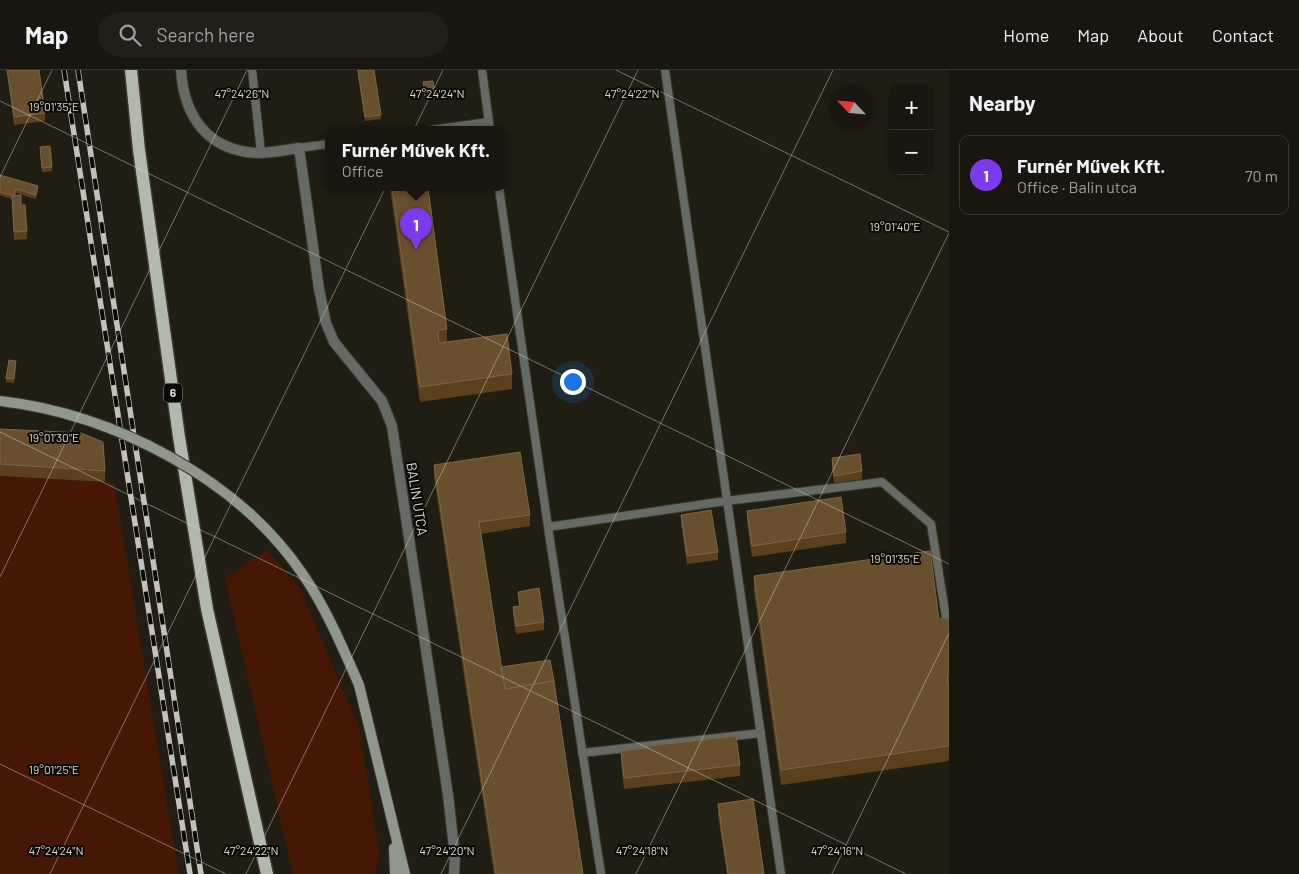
<!DOCTYPE html>
<html lang="en">
<head>
<meta charset="utf-8">
<style>
	:root { --surface:#18160e; --page:#211f17; --text:#f1f3f6; --muted:#9f9f9e; --line:#36352e; --accent:#7c3aed }
	body { margin:0; font-family:Barlow,sans-serif; background:var(--page); color:var(--text) }
	.controls { position:absolute; right:15px; top:15px; display:grid; overflow:hidden; border-radius:10px; box-shadow:0 2px 8px #0003 }
	.controls button { width:45px; height:45px; display:grid; place-items:center; padding:0; border:0; border-bottom:1px solid var(--line); background:var(--surface); color:var(--text); font:25px sans-serif }
	.compass { position:absolute; left:829px; top:15px; width:45px; height:45px; border-radius:50%; background:var(--surface); box-shadow:0 2px 8px #0003; rotate:296deg }
	.you { position:absolute; left:572px; top:311px; width:18px; height:18px; margin:-12px; border:4px solid #fff; border-radius:50%; background:#1a73e8; box-shadow:0 0 0 8px #1a73e833 }
	.badge { display:grid; place-items:center; width:32px; height:32px; border-radius:50%; background:var(--accent); color:#fff; font-size:16px; font-weight:700 }
	.pin { position:absolute; translate:-50% -41px; filter:drop-shadow(0 1px 2px #0008) }
	.pin::after { content:''; position:absolute; top:26px; width:18px; height:15px; background:inherit; clip-path:polygon(0 0,100% 0,50% 100%) }
	.popup { position:absolute; left:325px; top:56px; width:182px; height:65px; box-sizing:border-box; display:grid; place-content:center; border-radius:10px; background:var(--surface); filter:drop-shadow(0 1px 4px #0005); font-size:16px; white-space:nowrap; color:var(--muted) }
	.popup b { font-size:19px; color:var(--text) }
	.popup::after { content:''; position:absolute; left:50%; top:100%; margin-left:-10px; border:10px solid transparent; border-top-color:var(--surface) }
	.list { margin:0; padding:0; list-style:none }
	h2 { display:flex; justify-content:space-between; align-items:center; height:65px; margin:0; padding:0 20px; font-size:21px }
	h2 small { font-size:16px; font-weight:400; color:var(--muted) }
	.list li { display:grid; grid-template-columns:32px 1fr auto; gap:15px; align-items:center; box-sizing:border-box; height:80px; margin:0 10px 10px; padding:0 10px; border:1px solid var(--line); border-radius:10px }
	.list b { display:block; font-size:19px; white-space:nowrap }
	.list p { margin:0; font-size:16px; white-space:nowrap; color:var(--muted) }
	.list em { font-size:16px; font-style:normal; color:var(--muted) }
	.icon { flex:none; width:28px; height:28px; fill:none; stroke:currentColor; stroke-width:2; stroke-linecap:round; stroke-linejoin:round }
	.map { position:relative; flex:none; width:949px; height:804px; overflow:hidden }
	header { display:flex; align-items:center; gap:30px; box-sizing:border-box; height:70px; padding:0 25px; background:var(--surface); border-bottom:1px solid var(--line) }
	header strong { font-size:24px }
	nav { display:flex; gap:28px; margin-inline-start:auto; font-size:18px }
	.search { width:350px; height:45px; background:var(--page); display:flex; align-items:center; gap:12px; box-sizing:border-box; padding:0 18px; border-radius:28px; color:var(--muted); font-size:19px }
	main { display:flex }
	aside { flex:1; background:var(--surface) }
	.map>svg:first-child { display:block }
	.green { fill:#461705 }
	.lines { fill:none; stroke-linecap:round; stroke-linejoin:round }
	.lane-casing { stroke:#3a382d; stroke-width:10 }
	.street-casing { stroke:#3a382d; stroke-width:12 }
	.secondary-casing { stroke:#3a382d; stroke-width:12 }
	.primary-casing { stroke:#3a382d; stroke-width:15 }
	.lane { stroke:#676a64; stroke-width:8 }
	.street { stroke:#676a64; stroke-width:10 }
	.secondary { stroke:#91968c; stroke-width:10 }
	.primary { stroke:#b2b8ac; stroke-width:12 }
	.rail-casing { stroke:#c3c1b9; stroke-width:5.5 }
	.rail { stroke:#090804; stroke-width:4; stroke-dasharray:11; stroke-linecap:butt }
	.secondary-bridge-casing { stroke:#3a382d; stroke-width:12; stroke-linecap:butt }
	.secondary-bridge { stroke:#91968c; stroke-width:10 }
	.wall { fill:#5a401c }
	.building { fill:#68502f; stroke:#7a6649 }
	.ticks { fill:none; stroke:#dbd9d2; stroke-width:1; stroke-opacity:0.45 }
	.labels { text-anchor:middle; stroke-width:4; stroke-linejoin:round; paint-order:stroke }
	.shield { fill:#090804; stroke:#9c9a94; stroke-width:1 }
	.shield-label { font-size:12px; font-weight:bold; fill:#dbd9d2 }
	.street-label { font-size:14px; fill:#dbd9d2; stroke:#090804 }
	.ticks-label { font-size:12px; text-anchor:middle; fill:#dbd9d2; stroke:#090804; stroke-width:4; stroke-linejoin:round; paint-order:stroke }
</style>
</head>
<body>
<header>
<strong>Map</strong>
<div class="search"><svg class="icon" aria-label="search" viewBox="0 0 24 24"><circle cx="10" cy="10" r="6"/><path d="M15 15l6 6"/></svg>Search here</div>
<nav><a>Home</a><a>Map</a><a>About</a><a>Contact</a></nav>
</header>
<main>
<div class="map">
<svg width="949" height="804" viewBox="0 0 949 804">
	<rect width="100%" height="100%" fill="#201e12"/>
	<path class="green" d="M0,406L114,413L179,804H0Z
		M267,480L301,520L359,658L380,786L374,804H293L225,508Z"/>
	<g class="lines">
		<g class="lane-casing">
			<path id="lane" d="M252,0L261,83
				M482,0L490,60
				M665,0L781,804
				M431,60L489,52
				M299,78L328,74
				M499,118L548,457L601,804
				M548,457L726,431L882,412L931,454L947,554
				M582,683L761,663"/>
		</g>
		<g class="street-casing">
			<path id="street" d="M181,0C184,47 208,81 258,83C271,83 286,80 299,78L319,219L326,253L334,272L382,331L392,356L448,725L455,787L454,804"/>
		</g>
		<g class="secondary-casing">
			<path id="secondary" d="M359,615L405,804
				M394,778L395,804"/>
		</g>
		<g class="primary-casing">
			<path id="primary" d="M131,0L139,80L179,367L207,539L267,804"/>
		</g>
		<use href="#lane" class="lane"/>
		<use href="#street" class="street"/>
		<use href="#secondary" class="secondary"/>
		<use href="#primary" class="primary"/>
		<g class="rail-casing">
			<path id="rail" d="M64,0L190,804
				M78,0L201,804"/>
		</g>
		<use href="#rail" class="rail"/>
		<g class="secondary-bridge-casing">
			<path id="secondary-bridge" d="M0,331C113,344 237,408 302,503C326,538 342,576 359,615"/>
		</g>
		<use href="#secondary-bridge" class="secondary-bridge"/>
	</g>
	<path class="wall" d="M7,0H39L45,43V51L14,55Z
		M357,0H374L381,49L365,51Z
		M423,12L435,25V29L425,30Z
		M40,77L52,97V101L42,102Z
		M0,105L38,120L36,129L16,123L15,126L21,135L27,161V169L14,170L12,129L0,125Z
		M390,118H428L447,259V272L512,304V319L420,332Z
		M16,295L14,313L6,312V308Z
		M0,359L105,401V412L0,406Z
		M832,388L862,401V409L834,413L832,396Z
		M434,395L530,445V456L481,464L501,597L583,804H494L434,407Z
		M747,441L846,462V473L752,487L747,452Z
		M681,445L718,482V490L687,494L681,453Z
		M754,506L939,549L949,548V691L781,715L754,521Z
		M518,522L544,552V560L516,564L513,544V537L519,536Z
		M621,681L740,695V706L624,719L621,692Z
		M718,734L764,804H727L718,745Z"/>
	<path class="building" d="M7,0H39L45,43L14,47Z
		M358,0H374L381,45L365,47Z
		M433,11L435,25L425,26L423,12Z
		M50,76L52,97L42,98L40,77Z
		M0,105L38,116L36,125L16,119L14,126L0,122Z
		M392,118H428L447,259L438,260L439,273L507,264L512,304L420,317Z
		M21,125V135H25L27,161L14,162L12,126Z
		M9,290L16,291L14,309L6,308Z
		M0,359L81,363L103,372L105,401L0,394Z
		M520,382L530,445L479,452L505,619L554,611L583,804H496L434,395Z
		M860,384L862,401L834,406L832,388Z
		M841,427L846,462L752,476L747,441Z
		M711,440L718,482L687,486L681,445Z
		M930,481L939,549L949,548V606H947L949,619V676L781,700L754,506Z
		M539,518L544,552L516,556L513,537L520,536L518,522Z
		M550,590L554,611L505,619L501,597Z
		M736,666L740,695L624,708L621,681L648,678V676Z
		M753,729L764,804H728L718,734Z"/>
	<path class="ticks" d="M616,0L949,162M0,31L949,494M0,107L52,0M0,362L906,804M0,507L247,0M0,694L226,804M50,804L443,0M246,804L638,0M441,804L833,0M636,804L949,163M832,804L949,563"/>
	<g class="labels">
		<rect class="shield" x="164" y="313.5" width="18" height="19" rx="4"/>
		<g class="shield-label">
			<text x="173" y="327">6</text>
		</g>
		<g class="street-label">
			<text transform="translate(417 429) rotate(81)" y="5">BALIN UTCA</text>
		</g>
	</g>
	<g class="ticks-label">
		<text x="242" y="28">47°24'26"N</text>
		<text x="437" y="28">47°24'24"N</text>
		<text x="632" y="28">47°24'22"N</text>
		<text x="54" y="41">19°01'35"E</text>
		<text x="895" y="161">19°01'40"E</text>
		<text x="54" y="372">19°01'30"E</text>
		<text x="895" y="493">19°01'35"E</text>
		<text x="54" y="704">19°01'25"E</text>
		<text x="56" y="785">47°24'24"N</text>
		<text x="251" y="785">47°24'22"N</text>
		<text x="447" y="785">47°24'20"N</text>
		<text x="642" y="785">47°24'18"N</text>
		<text x="837" y="785">47°24'16"N</text>
	</g>
</svg>
<div class="controls">
<button>+</button>
<button>−</button>
</div>
<svg class="compass" viewBox="-18 -18 36 36"><path d="M0-13l5 13h-10z" fill="#e53935"/><path d="M0 13l5-13h-10z" fill="#9f9f9e"/></svg>
<div class="you"></div>
<div class="pin badge" style="left:416px;top:179px">1</div>
<div class="popup"><b>Furnér Művek Kft.</b>Office</div>
</div>
<aside>
<h2>Nearby<small></small></h2>
<ul class="list">
<li><span class="badge">1</span><div><b>Furnér Művek Kft.</b><p>Office · Balin utca</p></div><em>70 m</em></li>
</ul>
</aside>
</main>
</body>
</html>
